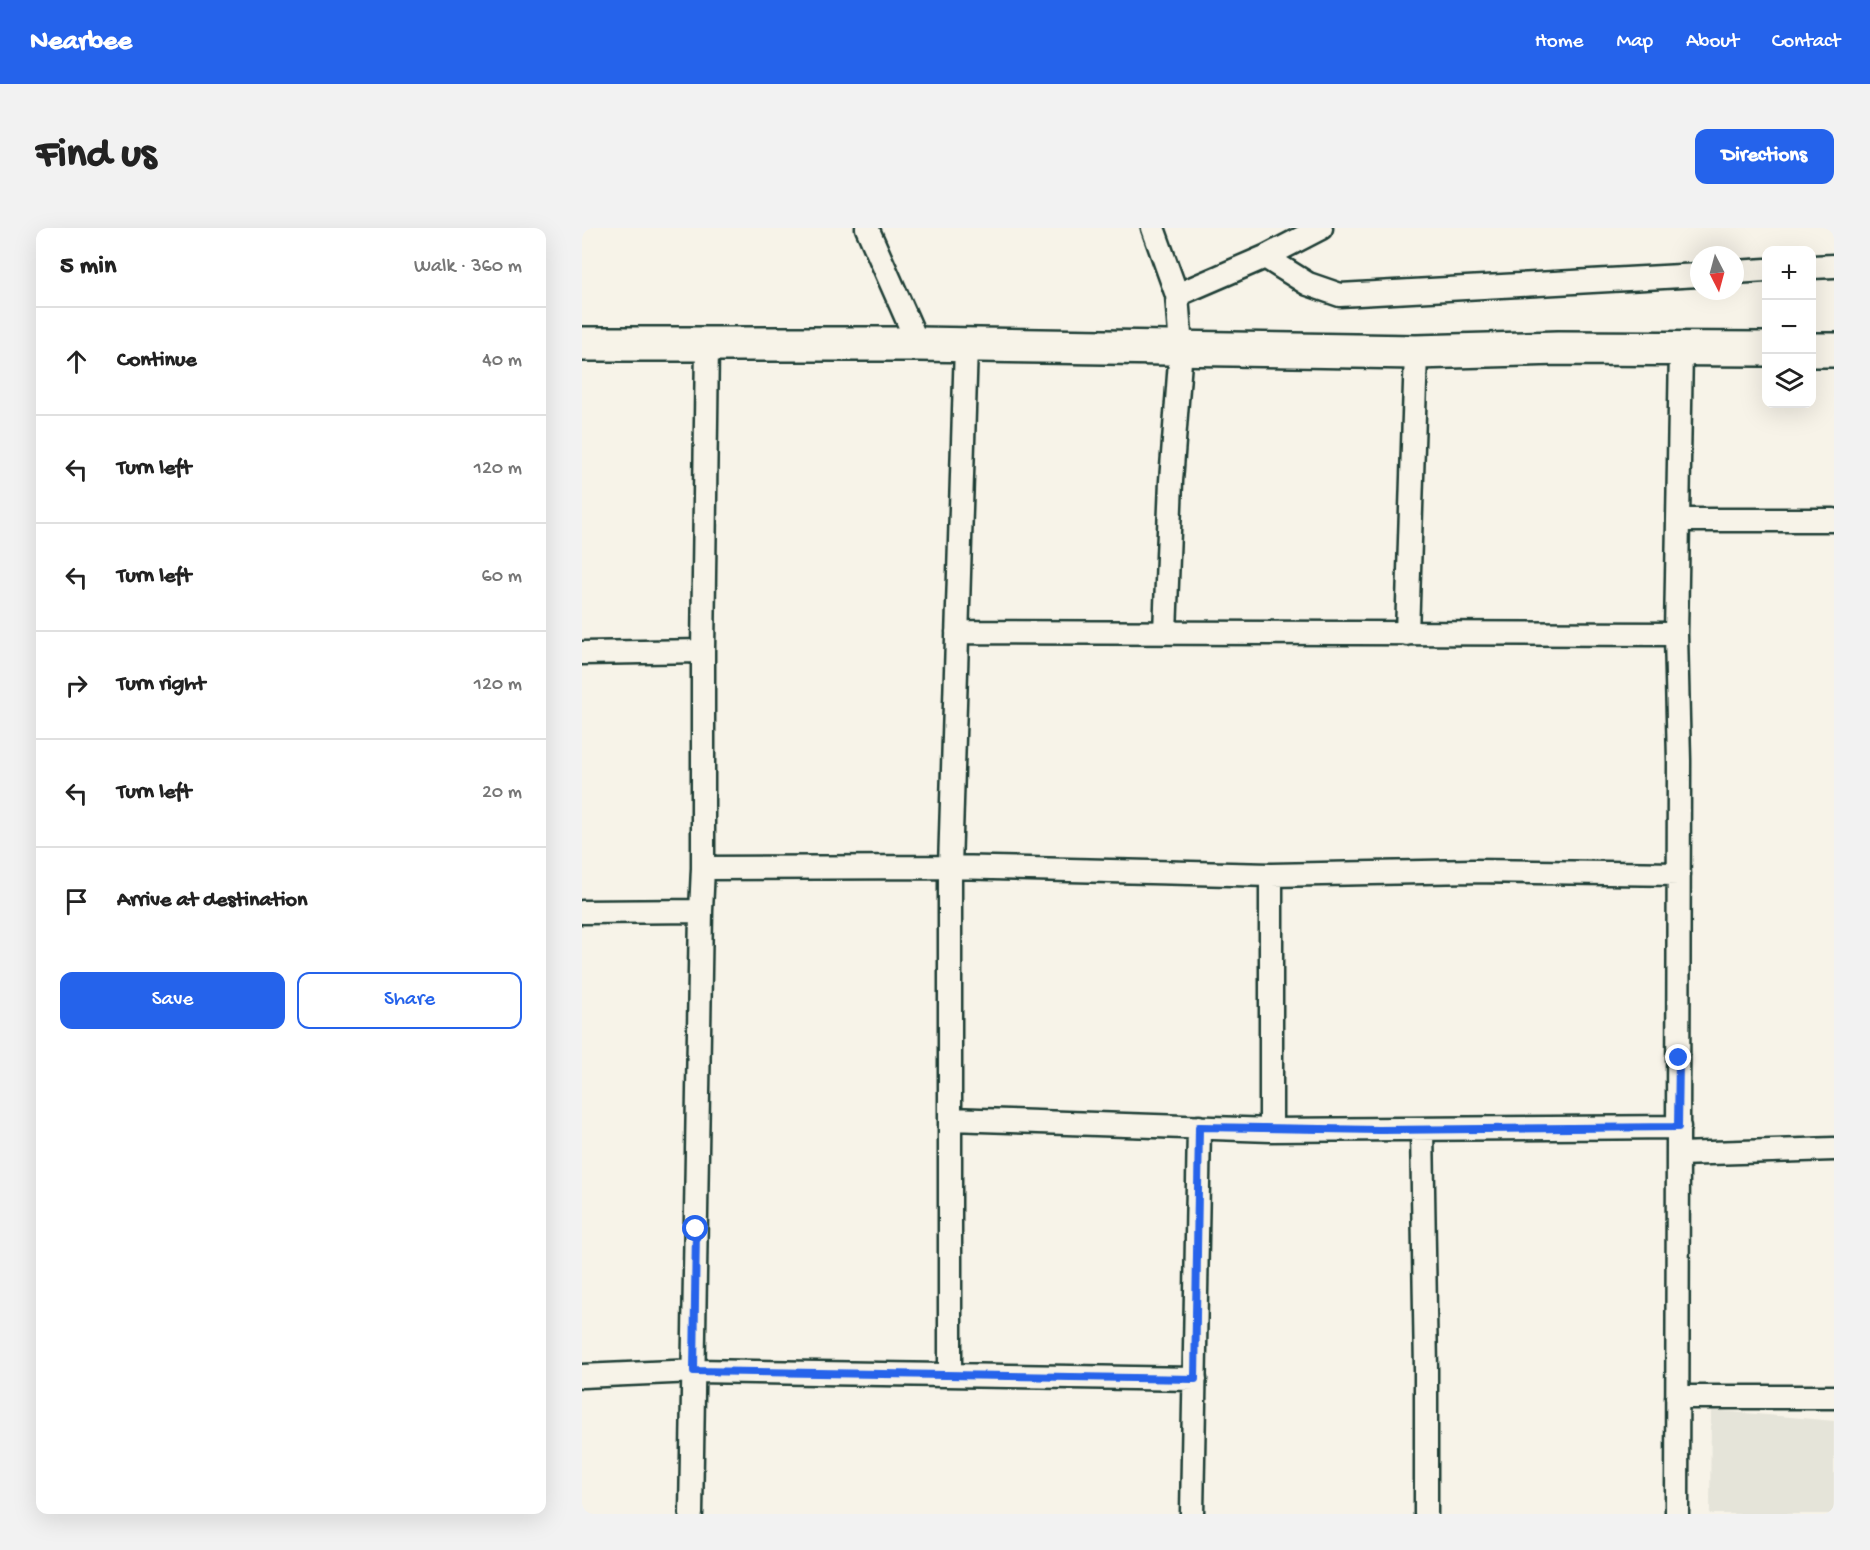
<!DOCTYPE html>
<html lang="en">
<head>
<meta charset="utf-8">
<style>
	:root { --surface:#fff; --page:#f2f2f2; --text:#222; --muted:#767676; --line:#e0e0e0; --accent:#2563eb }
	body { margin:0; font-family:"Gochi Hand",sans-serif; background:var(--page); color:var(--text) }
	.controls { position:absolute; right:18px; top:18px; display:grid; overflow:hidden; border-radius:12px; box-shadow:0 6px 24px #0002 }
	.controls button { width:54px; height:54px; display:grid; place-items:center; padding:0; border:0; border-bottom:2px solid var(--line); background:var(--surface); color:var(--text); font:30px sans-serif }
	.compass { position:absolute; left:1108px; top:18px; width:54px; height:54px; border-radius:50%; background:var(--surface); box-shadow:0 6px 24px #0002; rotate:174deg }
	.stop { position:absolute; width:18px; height:18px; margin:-14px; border:4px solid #2563eb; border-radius:50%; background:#fff }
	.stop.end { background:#2563eb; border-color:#fff; box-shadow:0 2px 6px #0008 }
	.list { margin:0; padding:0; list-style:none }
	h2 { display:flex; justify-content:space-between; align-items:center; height:78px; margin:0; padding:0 24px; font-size:26px }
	h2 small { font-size:20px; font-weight:400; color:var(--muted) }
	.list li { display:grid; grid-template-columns:39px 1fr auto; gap:18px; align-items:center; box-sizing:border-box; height:108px; padding:0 24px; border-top:2px solid var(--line) }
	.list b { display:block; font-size:22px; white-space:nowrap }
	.list em { font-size:20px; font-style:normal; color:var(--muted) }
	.actions { display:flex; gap:12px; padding:18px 24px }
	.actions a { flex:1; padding:14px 0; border:2px solid var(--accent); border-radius:12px; text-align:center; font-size:21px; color:var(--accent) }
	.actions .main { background:var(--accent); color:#fff }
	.icon { flex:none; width:33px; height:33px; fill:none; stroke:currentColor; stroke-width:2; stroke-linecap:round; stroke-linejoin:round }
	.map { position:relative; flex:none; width:1252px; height:1286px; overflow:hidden; border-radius:12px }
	header { display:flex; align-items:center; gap:36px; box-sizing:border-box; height:84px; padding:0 30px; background:var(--accent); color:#fff }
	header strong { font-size:28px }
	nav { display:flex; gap:33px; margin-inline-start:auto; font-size:21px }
	.intro { display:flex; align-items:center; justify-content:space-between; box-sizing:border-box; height:144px; padding:0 36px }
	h1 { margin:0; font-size:42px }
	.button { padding:15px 27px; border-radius:12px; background:var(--accent); color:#fff; font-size:21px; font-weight:700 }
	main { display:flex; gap:36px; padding:0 36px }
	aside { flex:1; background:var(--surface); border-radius:12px; box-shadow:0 6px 24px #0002 }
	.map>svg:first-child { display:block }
	.built { fill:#e5e4d9 }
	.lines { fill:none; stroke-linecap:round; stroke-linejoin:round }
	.street-casing { stroke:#1f3d34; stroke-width:27 }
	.secondary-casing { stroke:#1f3d34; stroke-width:38 }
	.street { stroke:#f7f3e8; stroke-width:22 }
	.secondary { stroke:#f7f3e8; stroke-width:33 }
	.route { stroke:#2563eb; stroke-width:8 }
</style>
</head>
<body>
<header>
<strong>Nearbee</strong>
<nav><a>Home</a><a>Map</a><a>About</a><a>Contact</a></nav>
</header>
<div class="intro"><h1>Find us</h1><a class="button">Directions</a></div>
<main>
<aside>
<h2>5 min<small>Walk · 360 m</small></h2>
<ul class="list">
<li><svg class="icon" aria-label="ahead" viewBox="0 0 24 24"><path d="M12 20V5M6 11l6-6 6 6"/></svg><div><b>Continue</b></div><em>40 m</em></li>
<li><svg class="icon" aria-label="left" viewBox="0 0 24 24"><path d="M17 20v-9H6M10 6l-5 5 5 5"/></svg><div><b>Turn left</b></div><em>120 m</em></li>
<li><svg class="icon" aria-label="left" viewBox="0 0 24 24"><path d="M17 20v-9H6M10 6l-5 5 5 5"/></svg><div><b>Turn left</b></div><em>60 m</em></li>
<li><svg class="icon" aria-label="right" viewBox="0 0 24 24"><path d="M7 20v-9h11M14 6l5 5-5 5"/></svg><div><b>Turn right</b></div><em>120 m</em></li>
<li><svg class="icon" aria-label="left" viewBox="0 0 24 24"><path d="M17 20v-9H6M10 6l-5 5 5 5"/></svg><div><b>Turn left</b></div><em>20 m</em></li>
<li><svg class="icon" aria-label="arrive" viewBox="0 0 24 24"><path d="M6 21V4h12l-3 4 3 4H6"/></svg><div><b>Arrive at destination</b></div></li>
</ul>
<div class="actions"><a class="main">Save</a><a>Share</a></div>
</aside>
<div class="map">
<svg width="1252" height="1286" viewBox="0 0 1252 1286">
	<rect width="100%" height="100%" fill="#f7f3e8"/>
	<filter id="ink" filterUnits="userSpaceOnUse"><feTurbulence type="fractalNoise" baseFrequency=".0167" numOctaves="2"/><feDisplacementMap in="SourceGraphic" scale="12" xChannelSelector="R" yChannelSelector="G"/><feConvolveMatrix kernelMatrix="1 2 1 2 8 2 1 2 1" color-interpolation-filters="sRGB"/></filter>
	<g filter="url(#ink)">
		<path class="built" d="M1129,1182L1252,1193V1286H1128Z"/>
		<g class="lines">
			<g class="street-casing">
				<path id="street" d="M285,0L336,116
					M571,0L595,67
					M683,29L726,56L758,67L1117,47
					M1230,39L1252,38
					M1153,44L1184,42
					M1097,292H1252
					M375,404L1094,406
					M583,404L589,253L599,120L595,67L683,29L739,0
					M825,406L834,124
					M0,425L121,423
					M121,640L368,639L689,647L891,643L1097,646
					M689,647V902
					M0,684L119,683
					M368,891L689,902L1097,899
					M840,902L844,1142V1286
					M1097,926L1252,921
					M368,1146V639L384,117
					M0,1148L113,1143L613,1151
					M1095,1169H1252
					M109,1286L119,683L121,640V423L125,116
					M610,1286L617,899
					M1095,1286L1097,533L1094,406L1099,121"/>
			</g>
			<g class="secondary-casing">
				<path id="secondary" d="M0,116H336L834,124L976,120L1184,121
					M1230,122H1252"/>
			</g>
			<use href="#street" class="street"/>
			<use href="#secondary" class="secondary"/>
		</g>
	</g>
	<g class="lines" filter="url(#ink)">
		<path class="route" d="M114,1001L112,1143L613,1151L617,899L797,902L1096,899L1097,830"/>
	</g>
</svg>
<div class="controls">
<button>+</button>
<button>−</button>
<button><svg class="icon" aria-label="layers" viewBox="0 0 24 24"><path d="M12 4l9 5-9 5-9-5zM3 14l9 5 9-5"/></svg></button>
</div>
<svg class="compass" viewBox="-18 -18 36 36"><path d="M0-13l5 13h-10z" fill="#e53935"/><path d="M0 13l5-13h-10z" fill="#767676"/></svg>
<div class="stop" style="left:114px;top:1001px"></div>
<div class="stop end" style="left:1097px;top:830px"></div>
</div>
</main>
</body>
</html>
